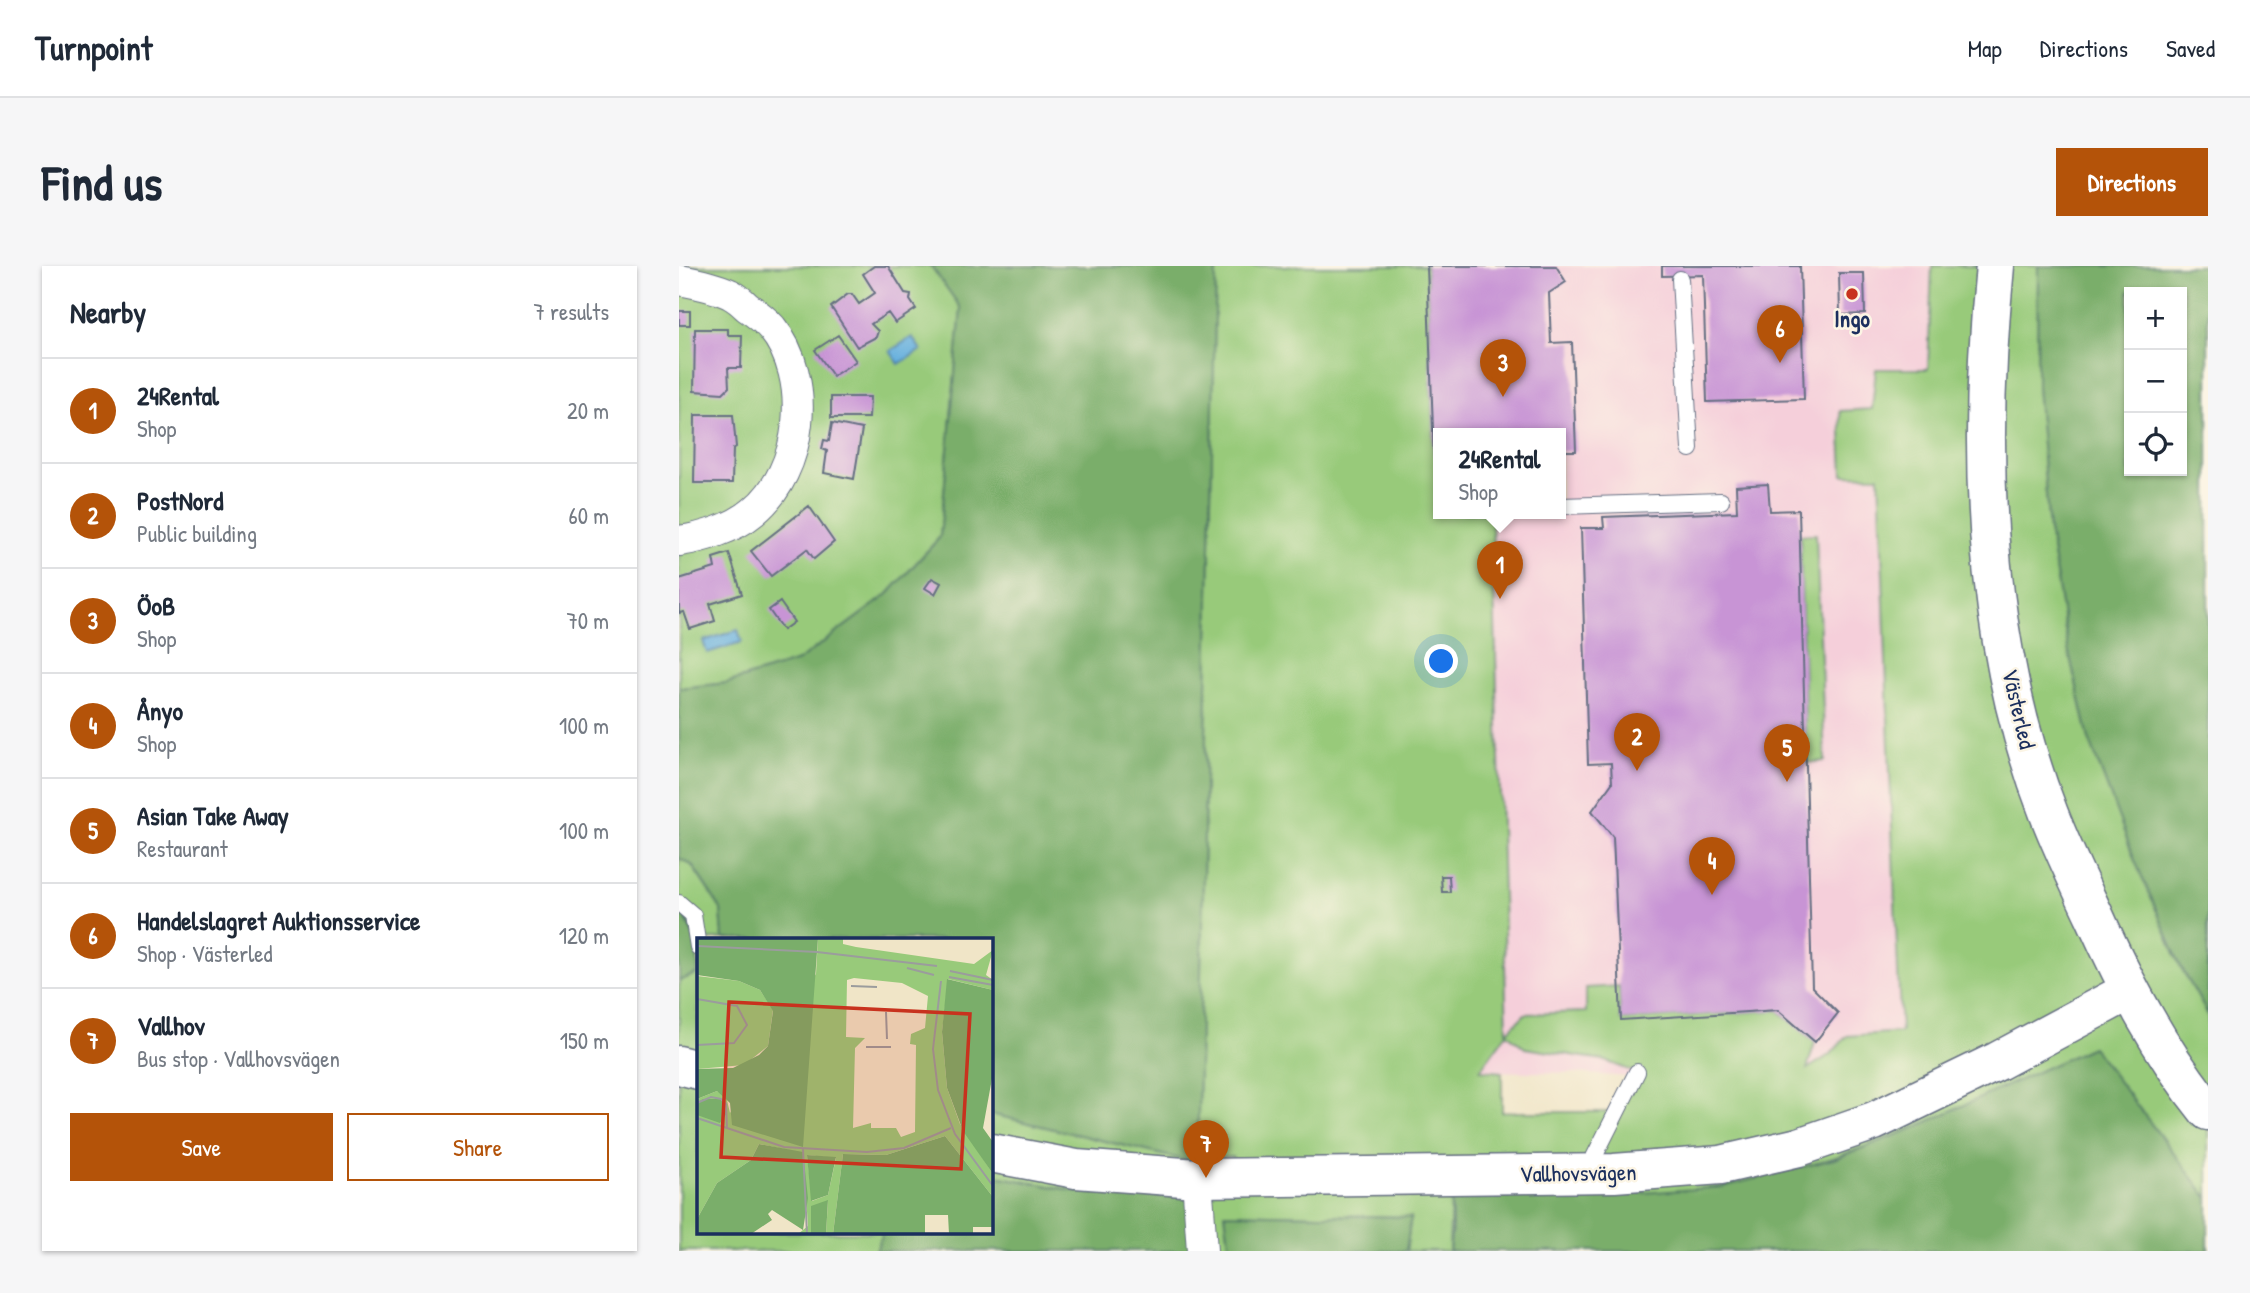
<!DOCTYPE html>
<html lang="en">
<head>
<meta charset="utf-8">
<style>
	:root { --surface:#fff; --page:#f6f6f7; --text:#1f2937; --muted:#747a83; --line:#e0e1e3; --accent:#b45309 }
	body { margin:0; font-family:"Patrick Hand",sans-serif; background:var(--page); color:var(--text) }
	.controls { position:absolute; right:21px; top:21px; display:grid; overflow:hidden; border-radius:0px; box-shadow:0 2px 5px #0004 }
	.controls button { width:63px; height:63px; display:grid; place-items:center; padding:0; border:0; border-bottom:2px solid var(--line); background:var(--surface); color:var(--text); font:35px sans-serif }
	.you { position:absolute; left:763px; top:396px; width:24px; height:24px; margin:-18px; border:5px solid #fff; border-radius:50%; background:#1a73e8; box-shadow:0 0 0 10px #1a73e833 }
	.badge { display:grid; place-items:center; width:46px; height:46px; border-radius:50%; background:var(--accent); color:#fff; font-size:23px; font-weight:700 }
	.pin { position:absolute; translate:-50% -58px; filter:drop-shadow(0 2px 4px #0008) }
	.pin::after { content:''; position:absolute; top:37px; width:24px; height:21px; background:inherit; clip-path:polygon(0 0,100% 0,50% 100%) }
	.popup { position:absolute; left:754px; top:162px; width:133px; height:91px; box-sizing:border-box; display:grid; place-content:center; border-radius:0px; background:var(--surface); filter:drop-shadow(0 2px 5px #0005); font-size:23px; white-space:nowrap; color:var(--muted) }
	.popup b { font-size:26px; color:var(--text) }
	.popup::after { content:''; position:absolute; left:50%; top:100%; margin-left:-14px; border:14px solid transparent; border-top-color:var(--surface) }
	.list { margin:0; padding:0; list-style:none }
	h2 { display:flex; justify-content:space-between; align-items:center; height:91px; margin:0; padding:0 28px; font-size:30px }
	h2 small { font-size:23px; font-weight:400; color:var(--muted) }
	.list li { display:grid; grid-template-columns:46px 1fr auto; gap:21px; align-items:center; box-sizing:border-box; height:105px; padding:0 28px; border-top:2px solid var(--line) }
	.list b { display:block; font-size:26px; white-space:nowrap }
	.list p { margin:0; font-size:23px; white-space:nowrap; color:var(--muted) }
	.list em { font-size:23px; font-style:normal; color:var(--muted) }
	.actions { display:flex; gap:14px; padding:21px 28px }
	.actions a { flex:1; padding:16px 0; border:2px solid var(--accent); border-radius:0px; text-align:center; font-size:24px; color:var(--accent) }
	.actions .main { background:var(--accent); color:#fff }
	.icon { flex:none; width:38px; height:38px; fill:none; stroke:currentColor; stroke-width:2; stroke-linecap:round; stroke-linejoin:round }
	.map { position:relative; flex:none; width:1529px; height:985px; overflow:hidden; border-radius:0px }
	header { display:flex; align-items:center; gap:42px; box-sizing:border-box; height:98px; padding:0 35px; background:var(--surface); border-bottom:2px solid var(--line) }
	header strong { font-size:33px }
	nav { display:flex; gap:38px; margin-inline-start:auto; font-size:24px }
	.intro { display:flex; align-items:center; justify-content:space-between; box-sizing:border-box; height:168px; padding:0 42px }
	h1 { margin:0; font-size:49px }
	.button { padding:18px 32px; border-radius:0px; background:var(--accent); color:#fff; font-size:24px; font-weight:700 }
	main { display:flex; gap:42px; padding:0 42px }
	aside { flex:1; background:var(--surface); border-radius:0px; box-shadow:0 2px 5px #0004 }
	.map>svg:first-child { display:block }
	.built { fill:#f5cfda; fill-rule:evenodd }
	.green { fill:#98ca7a; stroke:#5a7c6c; stroke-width:2; fill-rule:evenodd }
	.forest { fill:#7aae6a; stroke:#4a6e64; stroke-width:2; fill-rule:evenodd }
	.water { fill:#66b0de; stroke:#40709e; stroke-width:2 }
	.building { fill:#c894d5 }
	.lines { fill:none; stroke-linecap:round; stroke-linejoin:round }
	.service-casing { stroke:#666f83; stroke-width:18 }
	.minor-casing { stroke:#666f83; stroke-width:32 }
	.tertiary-casing { stroke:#666f83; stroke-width:41 }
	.service { stroke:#fff; stroke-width:16 }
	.minor { stroke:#fff; stroke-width:30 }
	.tertiary { stroke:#fff; stroke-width:38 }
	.poi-dot { fill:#c8321e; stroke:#fcf5e5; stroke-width:2.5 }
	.labels { text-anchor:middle; stroke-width:5; stroke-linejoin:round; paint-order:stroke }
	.poi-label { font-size:23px; font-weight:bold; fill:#1b2f5e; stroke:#fcf5e5 }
	.street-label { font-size:23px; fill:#1b2f5e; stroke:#fcf5e5 }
	.inset-road { fill:none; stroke:#9b9c9d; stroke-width:2 }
	.view { fill:#c8321e; fill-opacity:0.15; stroke:#c8321e; stroke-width:3.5 }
	.inset-edge { fill:none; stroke:#1b2f5e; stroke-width:3.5 }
</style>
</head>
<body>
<header>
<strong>Turnpoint</strong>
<nav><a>Map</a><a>Directions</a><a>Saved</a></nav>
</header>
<div class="intro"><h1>Find us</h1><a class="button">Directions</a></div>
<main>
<aside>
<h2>Nearby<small>7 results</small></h2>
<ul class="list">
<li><span class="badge">1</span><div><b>24Rental</b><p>Shop</p></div><em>20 m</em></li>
<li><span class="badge">2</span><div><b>PostNord</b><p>Public building</p></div><em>60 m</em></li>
<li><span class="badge">3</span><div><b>ÖoB</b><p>Shop</p></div><em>70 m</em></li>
<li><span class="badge">4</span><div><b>Ånyo</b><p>Shop</p></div><em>100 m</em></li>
<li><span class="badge">5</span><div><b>Asian Take Away</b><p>Restaurant</p></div><em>100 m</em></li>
<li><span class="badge">6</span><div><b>Handelslagret Auktionsservice</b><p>Shop · Västerled</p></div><em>120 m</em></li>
<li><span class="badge">7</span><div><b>Vallhov</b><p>Bus stop · Vallhovsvägen</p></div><em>150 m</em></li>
</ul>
<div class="actions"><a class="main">Save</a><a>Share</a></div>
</aside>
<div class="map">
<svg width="1529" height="985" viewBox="0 0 1529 985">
	<rect width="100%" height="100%" fill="#fcf5e5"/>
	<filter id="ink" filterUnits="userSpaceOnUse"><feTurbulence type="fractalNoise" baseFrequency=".0143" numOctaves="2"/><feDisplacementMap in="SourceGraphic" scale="14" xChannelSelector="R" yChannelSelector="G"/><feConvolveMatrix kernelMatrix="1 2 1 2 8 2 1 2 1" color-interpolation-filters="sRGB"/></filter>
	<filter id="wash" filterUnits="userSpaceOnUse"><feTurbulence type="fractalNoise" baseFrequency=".00686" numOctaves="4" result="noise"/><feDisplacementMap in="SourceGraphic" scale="28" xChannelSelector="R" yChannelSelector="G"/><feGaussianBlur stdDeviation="1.57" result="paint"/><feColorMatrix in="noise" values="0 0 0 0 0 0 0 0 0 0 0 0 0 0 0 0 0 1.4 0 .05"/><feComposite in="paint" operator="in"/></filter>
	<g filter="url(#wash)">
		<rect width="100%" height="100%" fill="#f0e5c7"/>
		<path class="built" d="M748,0H1253L1250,103L1200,210L1210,443L1213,595L1222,766L1168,770L1152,788L1127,804L964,812L896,807L801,805L784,788ZM760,167H882V247H760Z"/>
		<path class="green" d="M0,0H252L282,42L261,271L208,329L119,395L48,417L0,422Z
			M537,0H748L755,189L760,190V247H815L813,252L828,766L846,748L907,746V722L940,720L942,754L1099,744L1136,776L1128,803L1152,788L1168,770L1222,766C1212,580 1208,395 1200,210L1164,209L1161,145L1193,143L1197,103H1249L1253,0H1359L1358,120L1370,264L1389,382L1410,473L1457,596L1502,701L1529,749V932L1413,781C1294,836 1174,897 1043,921C1017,926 990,926 963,927V906L908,908V928L772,931L770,985H727L732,951L546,947L551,985H523L519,932L402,926L312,909V848L518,897L519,912L722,909V931H758L778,909L757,896L742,897L741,890H734V897L555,901L554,891L518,892ZM828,767L846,782L924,794L958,807L937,846H823V806L801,804Z
			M1137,268L1146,495L1127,497L1121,269Z
			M0,592L11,597L42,643L44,673L19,674L0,637Z
			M19,707V966H204L197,985H0V715Z"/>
		<path class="forest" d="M252,0H537L518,897L312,848V674L44,673L42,643L13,599L0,592V422L48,417L119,395L208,329L261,271L282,42Z
			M1359,0H1529V749L1502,701L1457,597L1410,473L1389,382L1370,264L1358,120ZM1503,26V205H1450V26Z
			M0,637L19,681V707L0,715Z
			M1413,781L1529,932V985H770L773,963L772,931L963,927L1043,921L1155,893L1235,862Z
			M312,909L402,926L519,932L523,985H197L204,966H312Z
			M546,947L732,951L727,985H551Z"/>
		<path class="water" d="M233,71L242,84L220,98L211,85Z
			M59,364L63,376L28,387L24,375Z"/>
		<g id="blocks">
			<path class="building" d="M195,0H209L226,27L232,28L231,34L237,43L216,57L209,47L192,58L199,65L197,71L178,81L152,41L169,28H173L180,38L196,27L184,8Z
				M748,0H877L887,16L870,27L872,77L893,76L897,185H882V167H760V190H755Z
				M983,0H1121L1125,133L1028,136L1024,9L983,10Z
				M1160,7H1185L1186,48L1161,49Z
				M0,45H11V59H0Z
				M16,63H49V69H63L62,102H49L50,121L44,127L15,125Z
				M159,69L177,95L154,110L136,84Z
				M152,131H191L190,152H152Z
				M16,149H54L57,181L54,183L53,217H15Z
				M153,157L183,163L175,213L145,207L148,185L143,183L145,174L150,175Z
				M1089,218L1091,245L1120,244L1133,721L1159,747L1136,776L1099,744L942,754L934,571L913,545L933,517L932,497L909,498L902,262H925L924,251L1058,246L1057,220Z
				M130,240L155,276L135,293L128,283L92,310L72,285Z
				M50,287L63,328L31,338L36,355L11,363L5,346L0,347V313L36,302L34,292Z
				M253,312L262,317L256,328L246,322Z
				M101,336L115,356L104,364L90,344Z
				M762,610H770L771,626H763Z"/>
		</g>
	</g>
	<g filter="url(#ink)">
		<use href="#blocks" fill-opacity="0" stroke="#666f83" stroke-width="2"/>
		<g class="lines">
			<g class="service-casing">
				<path id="service" d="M1001,13L1011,183
					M882,240L1042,235
					M0,637L14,649L19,681
					M907,907L958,806"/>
			</g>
			<g class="minor-casing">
				<path id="minor" d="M0,14C17,17 36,21 51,28C57,31 63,36 68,41C77,47 86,54 93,62C134,112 125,205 74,246C55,262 24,272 0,275
					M518,912L523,985"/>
			</g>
			<g class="tertiary-casing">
				<path id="tertiary" d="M1316,0C1298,179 1303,378 1370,548C1383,582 1399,615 1415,649C1446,718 1481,785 1529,845
					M0,799L19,804
					M312,887L397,903L518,912L935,907L1042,899L1120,881L1195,855L1319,795L1450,725"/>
			</g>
			<use href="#service" class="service"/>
			<use href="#minor" class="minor"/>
			<use href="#tertiary" class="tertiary"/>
		</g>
	</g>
	<circle class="poi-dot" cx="1173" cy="28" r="7"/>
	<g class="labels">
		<g class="poi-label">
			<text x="1173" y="61">Ingo</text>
		</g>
		<g class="street-label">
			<text transform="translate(1340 443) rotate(77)" y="8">Västerled</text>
			<text transform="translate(899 907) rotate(-1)" y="8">Vallhovsvägen</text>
		</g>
	</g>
	<g transform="translate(18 672)">
		<rect width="296" height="296" fill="#f0e5c7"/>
		<path d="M121,0H146V6L159,9L277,26L296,12L289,37L296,42V52L251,41L245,94L250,150L263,186L296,236V259L248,198L189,217L146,216L136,296H129L131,263L114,269V296H101L111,288L106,215L62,206L54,222L20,245L0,281V161L20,153L29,158L33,175L119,36ZM157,40L205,45L231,58L228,90L214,96L213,106L219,107L218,194L204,199L199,190H174V185L156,190L158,110L168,100L149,99L150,42ZM110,217L139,220L131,257L115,263ZM0,38L42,43L63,52L76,72L71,108L47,127L0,131Z" fill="#98ca7a" fill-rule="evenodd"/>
		<path d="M0,0H121L106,209L35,187L33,165L20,153L0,161V131L36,130L62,117L71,108L76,73L63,52L42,43L0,37ZM250,41L296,52V135L286,190L296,204V236L266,193L250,150L245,94ZM6,161H24L30,175L23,185L0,177V165ZM248,198L296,259V289H276V296H252L251,277H228V296H136L146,216L189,217ZM62,206L106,214L111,260L106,292L75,272L71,276L75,282L54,296H0V281L20,245L54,222ZM110,217L139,219L131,257L114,263ZM131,262L129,296H114V268Z" fill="#7aae6a"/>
		<path class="inset-road" d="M0,8L120,14L240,28M210,30L237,37M253,33L296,42M252,39L296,47M244,43L236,111L241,152L258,196L296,248M154,48L180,49M0,61L40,68L50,87L37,105L0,107M189,74L190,101M169,109H194M0,165L14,159L24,161L29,166L30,191M0,180L87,209L170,214L207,210L254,190M106,211L110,296"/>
		<path class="view" d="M32,64L273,76L264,231L24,219Z"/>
		<rect width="296" height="296" class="inset-edge"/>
	</g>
</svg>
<div class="controls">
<button>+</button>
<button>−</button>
<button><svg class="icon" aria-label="locate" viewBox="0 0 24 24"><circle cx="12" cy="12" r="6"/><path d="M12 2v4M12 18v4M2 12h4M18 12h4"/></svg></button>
</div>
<div class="you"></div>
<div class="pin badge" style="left:821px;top:333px">1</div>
<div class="popup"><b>24Rental</b>Shop</div>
<div class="pin badge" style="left:958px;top:505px">2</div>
<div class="pin badge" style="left:824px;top:131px">3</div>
<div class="pin badge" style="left:1033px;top:629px">4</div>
<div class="pin badge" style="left:1108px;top:516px">5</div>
<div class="pin badge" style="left:1101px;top:97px">6</div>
<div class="pin badge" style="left:527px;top:912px">7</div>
</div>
</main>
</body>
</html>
